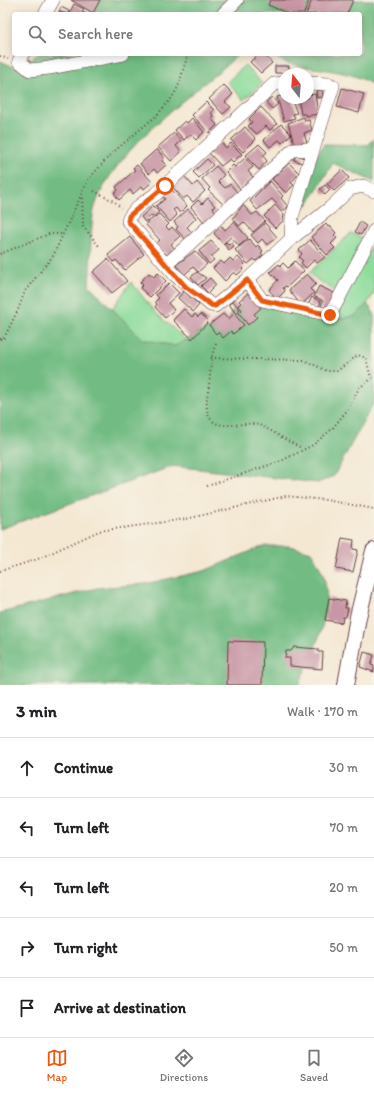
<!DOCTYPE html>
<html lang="en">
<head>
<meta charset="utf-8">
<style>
	:root { --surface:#fff; --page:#f6f6f6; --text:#202124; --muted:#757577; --line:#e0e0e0; --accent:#ea580c }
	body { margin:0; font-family:Itim,sans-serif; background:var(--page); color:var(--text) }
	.compass { position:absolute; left:278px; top:68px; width:36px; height:36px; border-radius:50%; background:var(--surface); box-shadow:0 2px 10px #0003; rotate:344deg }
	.stop { position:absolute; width:12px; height:12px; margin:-9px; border:3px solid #ea580c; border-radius:50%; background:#fff }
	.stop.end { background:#ea580c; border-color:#fff; box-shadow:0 1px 4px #0008 }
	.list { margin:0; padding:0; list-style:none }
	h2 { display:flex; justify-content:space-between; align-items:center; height:52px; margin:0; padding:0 16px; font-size:17px }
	h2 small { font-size:13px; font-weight:400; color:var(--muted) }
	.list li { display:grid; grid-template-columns:26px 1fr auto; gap:12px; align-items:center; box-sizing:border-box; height:60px; padding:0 16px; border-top:1px solid var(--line) }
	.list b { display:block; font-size:15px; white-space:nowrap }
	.list em { font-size:13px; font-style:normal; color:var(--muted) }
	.icon { flex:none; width:22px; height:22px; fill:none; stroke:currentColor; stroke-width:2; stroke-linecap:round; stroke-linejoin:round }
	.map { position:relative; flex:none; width:374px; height:685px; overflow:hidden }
	.search { position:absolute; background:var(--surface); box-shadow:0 2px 10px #0003; left:12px; right:12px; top:12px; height:44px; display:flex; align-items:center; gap:10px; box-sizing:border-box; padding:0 14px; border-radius:4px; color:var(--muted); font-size:15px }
	.sheet { height:352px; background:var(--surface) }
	nav { display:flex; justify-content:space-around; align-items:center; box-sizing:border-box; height:56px; border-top:1px solid var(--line); background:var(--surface); font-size:11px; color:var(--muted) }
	nav a { display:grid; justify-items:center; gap:2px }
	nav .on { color:var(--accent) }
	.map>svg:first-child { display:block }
	.green { fill:#8ddc9b; stroke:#6c7e63 }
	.forest { fill:#72bc83; stroke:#5e6e57 }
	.building { fill:#c896a5 }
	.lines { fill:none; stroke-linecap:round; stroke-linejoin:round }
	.minor-casing { stroke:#643d44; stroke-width:14 }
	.tertiary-casing { stroke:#643d44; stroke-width:18 }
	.path { stroke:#643d44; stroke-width:2; stroke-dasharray:1 3; stroke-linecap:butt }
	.minor { stroke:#fff; stroke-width:13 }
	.tertiary { stroke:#fff; stroke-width:16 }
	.route { stroke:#ea580c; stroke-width:5 }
</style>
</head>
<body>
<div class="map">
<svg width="374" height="685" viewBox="0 0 374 685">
	<rect width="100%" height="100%" fill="#f7f3e8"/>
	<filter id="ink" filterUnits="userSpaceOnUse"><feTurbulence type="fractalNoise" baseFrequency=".025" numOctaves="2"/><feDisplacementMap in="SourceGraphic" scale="8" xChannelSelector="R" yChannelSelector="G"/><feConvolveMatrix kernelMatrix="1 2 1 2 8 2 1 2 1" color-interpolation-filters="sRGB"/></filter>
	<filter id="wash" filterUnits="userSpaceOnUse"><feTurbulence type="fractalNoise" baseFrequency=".012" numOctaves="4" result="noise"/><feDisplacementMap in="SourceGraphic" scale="16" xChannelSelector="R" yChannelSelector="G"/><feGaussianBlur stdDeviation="0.9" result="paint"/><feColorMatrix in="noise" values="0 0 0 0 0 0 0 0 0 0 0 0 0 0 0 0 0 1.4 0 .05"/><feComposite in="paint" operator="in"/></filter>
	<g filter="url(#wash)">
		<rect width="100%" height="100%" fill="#f4e8d3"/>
		<path class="green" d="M245,65L262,83L244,100L227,82Z
			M351,233L365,240L339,293L320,282L309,273Z
			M374,243V293L367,304L355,316L330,320Z
			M131,282L155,312L186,340L175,346L142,339L112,309Z"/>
		<path class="forest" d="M98,0H374V86C354,70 316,70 291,64C283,63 276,57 269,54H360V14H92Z
			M39,54H237L229,63C186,99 103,159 93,215C90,236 91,264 89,285L142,339L175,346L207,328L226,331L231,312L250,301L330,320L355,316L367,304L374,313V402L334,476L318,483L173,466L0,529V61L17,68Z
			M374,139V182L333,163L308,204L298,211L317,155L324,144L368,145Z
			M263,546H289L312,552C315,559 320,567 323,574C335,612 313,651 299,685H0V613L97,588L144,584L204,571Z"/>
		<g id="blocks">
			<path class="building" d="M71,0H100L93,13Z
				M270,0H309L304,14H289L268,5Z
				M312,0H353L347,14H306Z
				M74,4L84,9L82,12L87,14H69Z
				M61,7L69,11L68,14L59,12Z
				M259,54H264L272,63L261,73L250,62Z
				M275,66H289V69H302V73H275Z
				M224,85L233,94L225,102L231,107L223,114L209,99Z
				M342,88L364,94L359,113L337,107Z
				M322,90L323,97L317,98L316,91Z
				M315,94L318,114L306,116L305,114H301L298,98H308V95Z
				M284,95V98H291L297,113L293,114L295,118L284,121L277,97Z
				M272,97L278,104L272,109L266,102Z
				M206,102L214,110L211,112L213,116L211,118L217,125L209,133L192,115Z
				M261,107L277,124L270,130L266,126L257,134L248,126L252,122L249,119Z
				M304,117L305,121L309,120L312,130L304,133L307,143L295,146L288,123Z
				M192,118L204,132L196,140L190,134L184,140L175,130L185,121L187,123Z
				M281,124L291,134L282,143L279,140L270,147L264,140Z
				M245,127L256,139L243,152L231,140Z
				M174,133L181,141L176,146L181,152L171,161L158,147Z
				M221,142L226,148L231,143L242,154L233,162L230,159L221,166L209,153Z
				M259,144L267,152L263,156L267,161L259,170L245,156Z
				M157,149L164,158L162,161L166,165L157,173L154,169L149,174L140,164Z
				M296,155L304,158L302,163L294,160Z
				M245,158L253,167L248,171L253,177L240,189L226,172L233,165L235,167Z
				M207,159L213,165L199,178L193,172Z
				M289,163L299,173L291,183L294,185L286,193L272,179Z
				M137,165L152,182L144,189L142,186L133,194L130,190L119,200L114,193L118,190L116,187L135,170L133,168Z
				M216,166L224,175L218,181L225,188L230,184L237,192L225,206L208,190L210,188L202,179Z
				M342,170L349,178L334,191L327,184Z
				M184,176L193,186L197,182L205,191L193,202L187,196L183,199L172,186Z
				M270,181L283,196L281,198L288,207L283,211L272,199L257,210L250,201Z
				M325,185L330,190L325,195L320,189Z
				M170,188L187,206L180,213L176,208L173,210L177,215L170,222L156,206L165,199L162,196Z
				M208,198L215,206L213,208L217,213L205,223L191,207L198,200L202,204Z
				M243,205L252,215L257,212L265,221L253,232L244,222L239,226L233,218Z
				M275,205L284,215L283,221L275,228L264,216Z
				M153,206L159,212L153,217L151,215L145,222L141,217Z
				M188,209L196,218L187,227L194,235L187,241L176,229L178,227L174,222Z
				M159,214L169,224L166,227L169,230L172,227L180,236L171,244L175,249L168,256L156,244L160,240L145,224Z
				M234,222L248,238L239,246L231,237L223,244L214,233L222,226L225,230Z
				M360,222L366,226L361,235L355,232Z
				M265,223L277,237L267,245L262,239L258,243L251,235Z
				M326,224L328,227L330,226L336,233L334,235L337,238L331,244L335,248L327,255L311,237Z
				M130,237L144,254L125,270L116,260L114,262L108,255Z
				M249,239L256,247L258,245L263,251L261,253L263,255L256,261L254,259L248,264L235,250Z
				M310,240L325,257L317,263L314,260L306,268L301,263L303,261L299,257L302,254L299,250Z
				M211,241L219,250L211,257L214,260L209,264L199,251Z
				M226,242L229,245L231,243L234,246L229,250L224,244Z
				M195,251L207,264L198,272L193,267L184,275L176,265Z
				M238,257L245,264L242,267L244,269L237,275L234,272L225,281L213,268L221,261L224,264L230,258L233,261Z
				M108,259L127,281L112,293L93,272Z
				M295,261L304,271L287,287L286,286L283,288L285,291L277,299L269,290L278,280L270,272L279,264L280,266L283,263L288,268Z
				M197,272L206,278L198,285L191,277Z
				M149,273L154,277L158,273L166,281L150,297L140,288L143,285L140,282Z
				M307,274L316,284L310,289L314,293L301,305L289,290Z
				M210,278L216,285L208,293L201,286Z
				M169,283L179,293L168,303L174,310L165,318L155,307L157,304L155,302L159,298L156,295Z
				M319,286L336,294L327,312L320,309L323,301L314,296Z
				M184,291L199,305L193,312L178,298Z
				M248,293L261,308L254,314L257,317L248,325L239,313L242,310L238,305L241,303L239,301Z
				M312,297L321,302L318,309L308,305Z
				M233,301L240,310L236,314L229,304Z
				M184,309L192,317L195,314L198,317L201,314L209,321L192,339L173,320Z
				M223,314L228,319L234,314L244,325L233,334L231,331L223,338L218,332L216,334L209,325Z
				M342,538L354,540L353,549L358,550L353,572L336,569Z
				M329,598L346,601L345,608H348L346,617H343L342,623L325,620Z
				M228,641L263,642L262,685H227Z
				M294,647L318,649V652H323L322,669L290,666V658H285L286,651H291Z
				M364,652L374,655L371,665L374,666V672L360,667Z"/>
		</g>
	</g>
	<g filter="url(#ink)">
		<use href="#blocks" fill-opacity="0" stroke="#643d44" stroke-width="1"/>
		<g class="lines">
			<g class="minor-casing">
				<path id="minor" d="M45,14L53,0
					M223,14L237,0
					M23,54L19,61L30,70L49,68L123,54
					M284,83L274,84L156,194C147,200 131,210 128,221L175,275L211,305L215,306L247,280L291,239L292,217L333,86L329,84L308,83
					M291,239L330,208L350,189L363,186L374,191
					M167,264L293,150L313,149
					M247,280L262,300L330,315L374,231"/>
			</g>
			<g class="tertiary-casing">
				<path id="tertiary" d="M346,685L358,617L374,551"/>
			</g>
			<path class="path" d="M0,56L8,59
				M94,191L115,202L121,208
				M82,194L83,226L99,246
				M0,254L49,234H64
				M0,339L4,338L18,310L25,291L53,256L88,180L111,154L156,116L172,98L178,87L188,54
				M216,344C211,355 211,365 210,376C209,393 198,422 223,425C234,426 248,422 259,425C274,431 287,442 302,448
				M211,358L304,360L327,371H337L358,355L366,358L371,378
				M207,486L281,461L313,445L332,429L348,409L359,388L374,377
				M0,571L38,559L99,531L186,519L286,496L326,500L374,509"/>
			<use href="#minor" class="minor"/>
			<use href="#tertiary" class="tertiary"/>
		</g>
	</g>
	<g class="lines" filter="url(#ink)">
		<path class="route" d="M165,186L129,216L128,221L175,275L186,287L211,305L215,306L247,280L262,300L330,315"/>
	</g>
</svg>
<svg class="compass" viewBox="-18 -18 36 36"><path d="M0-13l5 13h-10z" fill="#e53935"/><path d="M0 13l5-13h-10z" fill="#757577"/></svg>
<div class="stop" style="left:165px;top:186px"></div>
<div class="stop end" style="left:330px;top:315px"></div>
<div class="search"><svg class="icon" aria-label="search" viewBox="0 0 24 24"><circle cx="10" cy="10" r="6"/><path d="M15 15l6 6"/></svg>Search here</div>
</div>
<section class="sheet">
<h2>3 min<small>Walk · 170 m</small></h2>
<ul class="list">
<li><svg class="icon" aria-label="ahead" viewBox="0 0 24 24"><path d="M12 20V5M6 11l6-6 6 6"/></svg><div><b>Continue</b></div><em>30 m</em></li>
<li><svg class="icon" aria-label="left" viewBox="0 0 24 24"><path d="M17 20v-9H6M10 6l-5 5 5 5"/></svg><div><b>Turn left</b></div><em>70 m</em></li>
<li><svg class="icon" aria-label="left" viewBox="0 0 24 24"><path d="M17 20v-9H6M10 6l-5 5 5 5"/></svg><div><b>Turn left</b></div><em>20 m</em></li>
<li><svg class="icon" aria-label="right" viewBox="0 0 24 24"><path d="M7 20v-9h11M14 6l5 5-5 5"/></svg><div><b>Turn right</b></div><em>50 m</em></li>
<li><svg class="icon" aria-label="arrive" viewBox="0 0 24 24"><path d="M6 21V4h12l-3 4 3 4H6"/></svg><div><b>Arrive at destination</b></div></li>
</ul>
</section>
<nav>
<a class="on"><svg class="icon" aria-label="map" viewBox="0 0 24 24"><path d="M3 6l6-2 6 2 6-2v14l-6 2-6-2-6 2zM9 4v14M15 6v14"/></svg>Map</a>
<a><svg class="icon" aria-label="directions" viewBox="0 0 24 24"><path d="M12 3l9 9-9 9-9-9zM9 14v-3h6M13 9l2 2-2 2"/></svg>Directions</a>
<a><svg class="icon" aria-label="saved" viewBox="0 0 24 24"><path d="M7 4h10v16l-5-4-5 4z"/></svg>Saved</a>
</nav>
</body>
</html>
